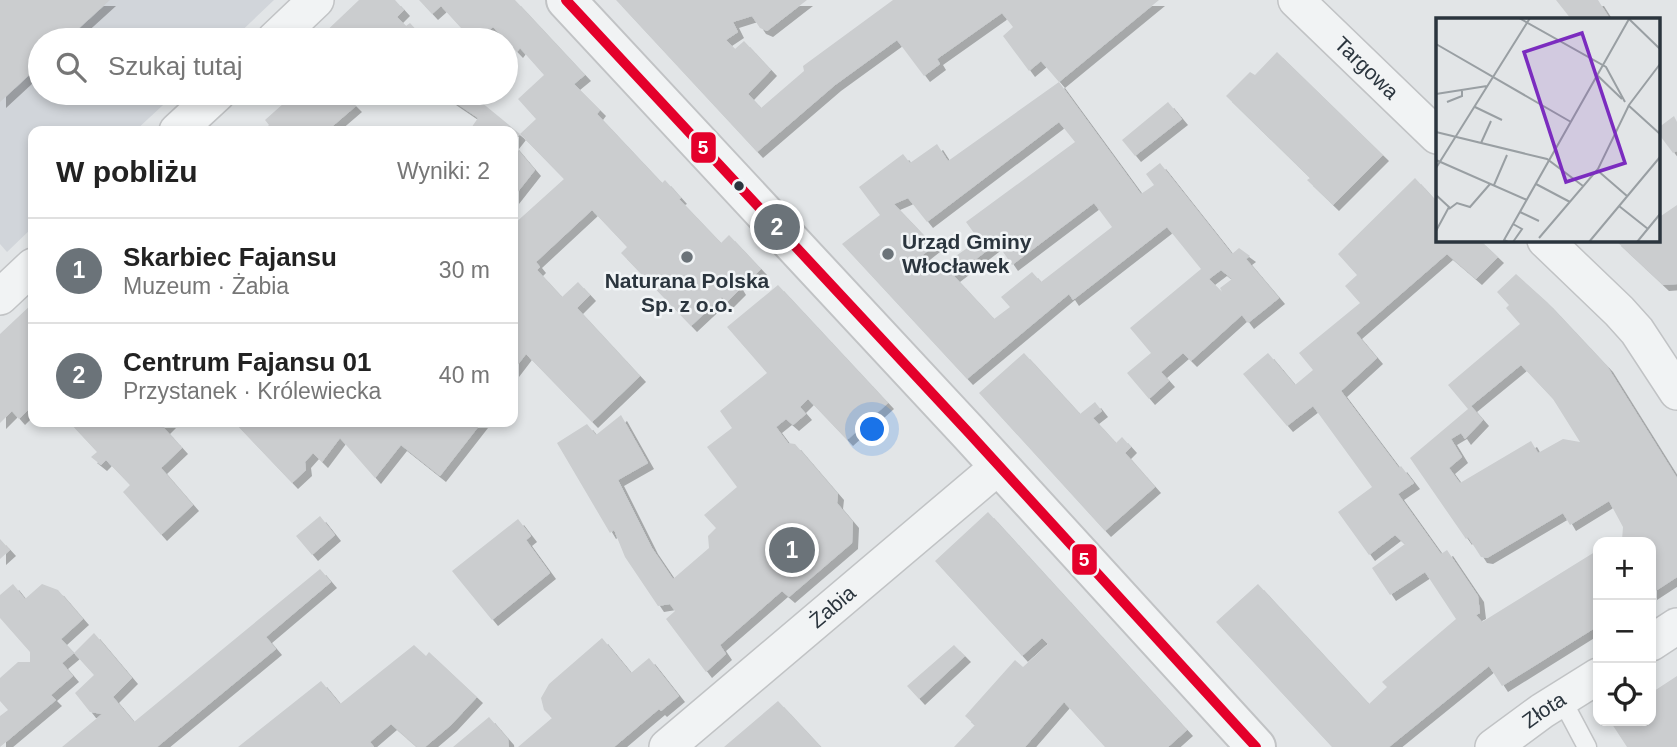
<!DOCTYPE html>
<html lang="pl">
<head>
<meta charset="utf-8">
<style>
	:root { --surface:#fff; --page:#f2f2f2; --text:#222; --muted:#767676; --line:#e0e0e0; --accent:#6b7379 }
	body { margin:0; font-family:Arial,sans-serif; background:var(--page); color:var(--text) }
	.controls { position:absolute; right:21px; bottom:21px; display:grid; overflow:hidden; border-radius:14px; box-shadow:0 4px 10px #0003 }
	.controls button { width:63px; height:63px; display:grid; place-items:center; padding:0; border:0; border-bottom:2px solid var(--line); background:var(--surface); color:var(--text); font:35px sans-serif }
	.you { position:absolute; left:873px; top:430px; width:24px; height:24px; margin:-18px; border:5px solid #fff; border-radius:50%; background:#1a73e8; box-shadow:0 0 0 10px #1a73e833 }
	.badge { display:grid; place-items:center; width:46px; height:46px; border-radius:50%; background:var(--accent); color:#fff; font-size:23px; font-weight:700 }
	.pin { position:absolute; translate:-50% -50%; border:4px solid #fff; box-shadow:0 2px 7px #0006 }
	.list { margin:0; padding:0; list-style:none }
	h2 { display:flex; justify-content:space-between; align-items:center; height:91px; margin:0; padding:0 28px; font-size:30px }
	h2 small { font-size:23px; font-weight:400; color:var(--muted) }
	.list li { display:grid; grid-template-columns:46px 1fr auto; gap:21px; align-items:center; box-sizing:border-box; height:105px; padding:0 28px; border-top:2px solid var(--line) }
	.list b { display:block; font-size:26px; white-space:nowrap }
	.list p { margin:0; font-size:23px; white-space:nowrap; color:var(--muted) }
	.list em { font-size:23px; font-style:normal; color:var(--muted) }
	.icon { flex:none; width:38px; height:38px; fill:none; stroke:currentColor; stroke-width:2; stroke-linecap:round; stroke-linejoin:round }
	.map { position:relative; flex:none; width:1677px; height:747px; overflow:hidden }
	.search { position:absolute; background:var(--surface); box-shadow:0 4px 10px #0003; left:28px; top:28px; width:490px; height:77px; display:flex; align-items:center; gap:18px; box-sizing:border-box; padding:0 24px; border-radius:38px; color:var(--muted); font-size:26px }
	.panel { position:absolute; background:var(--surface); box-shadow:0 4px 10px #0003; left:28px; top:126px; width:490px; height:301px; border-radius:14px }
	.map>svg:first-child { display:block }
	.built { fill:#d1d5da }
	.building { fill:#cbcdcf; fill-rule:evenodd; filter:url(#shadow) }
	.lines { fill:none; stroke-linecap:round; stroke-linejoin:round }
	.service-casing { stroke:#c1c3c5; stroke-width:21 }
	.minor-casing { stroke:#c1c3c5; stroke-width:38 }
	.tertiary-casing { stroke:#c1c3c5; stroke-width:42 }
	.service { stroke:#f1f3f4; stroke-width:18 }
	.minor { stroke:#f1f3f4; stroke-width:35 }
	.tertiary { stroke:#f1f3f4; stroke-width:38 }
	.bus-1-casing { stroke:#f1f4f6; stroke-width:16 }
	.bus-1 { stroke:#e4002b; stroke-width:10 }
	.bus-dot { fill:#2b353e; stroke:#f1f4f6; stroke-width:2.5 }
	.poi-dot { fill:#6b7379; stroke:#f1f4f6; stroke-width:2.5 }
	.labels { text-anchor:middle; stroke-width:5; stroke-linejoin:round; paint-order:stroke }
	.street-label { font-size:21px; fill:#2b353e; stroke:#f1f4f6 }
	.poi-label { font-size:21px; font-weight:bold; fill:#2b353e; stroke:#f1f4f6; text-anchor:start }
	.inset-road { fill:none; stroke:#999fa3; stroke-width:2 }
	.view { fill:#7b2cbf; fill-opacity:0.15; stroke:#7b2cbf; stroke-width:3.5 }
	.inset-edge { fill:none; stroke:#2b353e; stroke-width:3.5 }
	.line-badge { stroke:#f1f4f6; stroke-width:2.5 }
	.badge-label { font-size:19px; text-anchor:middle; font-weight:bold; fill:#fff }
</style>
</head>
<body>
<div class="map">
<svg width="1677" height="747" viewBox="0 0 1677 747">
	<defs>
		<filter id="shadow"><feDropShadow dx="6" dy="6" stdDeviation="0" flood-color="#0004"/></filter>
	</defs>
	<rect width="100%" height="100%" fill="#e2e5e7"/>
	<path class="built" d="M0,0H274L232,40H40V93H176L135,131H33V227L7,252L0,244Z"/>
	<path class="building" d="M0,0H110L66,40H40V65L0,102Z
		M359,0H395L404,10L397,17L406,26L410,23L421,35L417,38L419,40H321L319,38Z
		M419,0H515L585,75L574,84L600,110L597,114L662,183L665,180L681,198L679,199L721,243L729,235L761,269L751,279L746,274L737,284L740,289L727,302L722,297L691,326L621,253L627,247L592,210L536,262L540,267L537,270L562,297L578,282L590,295L577,308L640,376L592,422L526,354L513,371V225L564,179L520,134L536,119L518,99L544,75L520,48L517,52L493,27L478,40H472L441,6L432,14Z
		M616,0H807L767,31L760,28L752,16L733,22L738,32L726,40L735,49L744,41L771,70L748,94L761,108L804,71L803,66L893,0H1159L1059,82L1041,61L1029,71L1003,36L1013,27L1002,13L937,59L940,64L924,76L897,40L835,85L757,152Z
		M1556,0H1598L1610,19H1571Z
		M1277,52L1383,155L1333,205L1307,180L1310,178L1226,96L1250,72L1255,75Z
		M1059,82L1141,194L1154,185L1146,174L1160,163L1232,254L1239,248L1250,256L1246,259L1279,298L1248,323L1242,315L1191,361L1183,353L1161,372L1169,381L1149,399L1127,373L1151,353L1130,328L1201,269L1167,227L1073,300L1069,294L967,379L842,244L880,215L859,187L903,154L910,163L937,144L948,161ZM1059,122L1075,142L966,222L979,240L928,275L915,261L934,246L894,204L908,198L927,222ZM1094,203L1112,227L1041,282L1032,272L1001,297L1010,307L994,319L954,276L997,243L1012,265ZM1221,270L1232,279L1220,288L1222,292L1209,279Z
		M275,93H343L356,106L327,131H262L269,125L265,120L284,103Z
		M455,93H470L520,134L513,143V131H469L478,118L450,99Z
		M1168,102L1182,119L1135,156L1122,140Z
		M1674,116L1677,122V151L1673,153L1658,133V128Z
		M513,144L535,170L513,198Z
		M1415,178L1437,202V240H1480L1498,257L1476,279L1447,254L1356,333L1377,358L1341,391L1399,468L1401,466L1414,483L1398,494L1441,554L1447,550L1478,596L1480,613L1476,615L1482,622L1598,550V626L1502,686L1489,666L1389,747H1332L1216,622L1258,584L1369,704L1387,687L1382,682L1456,619L1425,572L1390,595L1372,568L1405,544L1395,535L1369,555L1338,512L1372,487L1313,406L1287,426L1243,374L1268,353L1295,385L1313,370L1299,353L1360,303L1345,286L1357,275L1338,254Z
		M1677,205V284L1663,285L1615,240H1658V218Z
		M1516,274L1547,302L1607,366L1677,478V577L1651,594V542H1610L1616,539L1622,540L1623,527L1609,501L1570,525L1563,513L1487,558L1481,557L1468,537L1466,539L1410,458L1468,409L1448,385L1520,324L1506,308L1509,305L1497,292ZM1521,365L1553,399L1580,442L1563,439L1538,453L1531,441L1460,483L1449,468L1462,457L1451,439L1461,433L1465,439L1483,420L1471,406Z
		M778,285L888,403L847,440L808,399L800,407L806,414L793,425L786,419L776,427L788,443L795,444L838,494L837,503L853,522L852,543L789,597L782,591L720,645L726,654L706,672L666,619L675,611L670,604L658,606L625,557L614,530L610,533L557,443L587,424L596,435L621,415L648,463L618,480L652,548L673,579L709,548L708,536L716,528L704,515L737,487L707,447L732,428L720,411L767,373L727,327Z
		M33,303V390L30,393L33,396V405L19,419L12,411L0,423V334Z
		M1024,353L1080,414L1095,402L1102,411L1093,418L1116,443L1122,437L1131,447L1125,453L1155,487L1105,531L979,393Z
		M69,422H170L164,428L182,448L161,468L193,505L161,535L123,492L130,485L106,460L101,465L91,457L97,452Z
		M234,422H482L440,476L401,445L375,478L340,438L322,462L313,453L305,462L306,470L292,483Z
		M988,512L1187,730L1168,747H1105L1064,702L1025,747H954L975,725L965,716L1015,660L1023,667L1048,644L1042,638L1022,656L935,561Z
		M320,516L335,535L312,555L296,536Z
		M518,519L531,536L526,540L550,573L492,620L452,571Z
		M0,539L10,550L0,559Z
		M320,569L331,582L266,637L276,649L157,747H62L102,714L90,712L75,693L94,675L74,653L94,633L132,678L113,697L134,722Z
		M13,584L25,599L42,584L58,590L83,619L61,639L74,653L62,663L73,676L51,695L56,700L0,747V716L8,710L0,701V678L18,662H30V652L0,618V595Z
		M602,638L631,673L649,658L679,696L661,711L659,709L614,747H518L552,718L544,710L541,698L549,684Z
		M414,645L426,656L429,652L477,697L451,725L425,747H417L391,724L370,742L374,747H238L321,681L340,704Z
		M954,645L965,656L919,699L907,686Z
		M1677,676V747H1627L1610,721H1651V693Z
		M778,701L821,747H724Z
		M489,717L508,739L509,747H453Z"/>
	<g class="lines">
		<g class="service-casing">
			<path id="service" d="M1561,698L1587,747"/>
		</g>
		<g class="minor-casing">
			<g id="minor">
				<path id="s1" d="M1296,0L1437,136"/>
				<path d="M274,40L316,0"/>
				<path d="M177,131L218,93"/>
				<path d="M1545,240L1619,311L1637,331L1677,392"/>
				<path d="M0,297L33,266"/>
				<path d="M1651,643L1677,626"/>
				<path id="s2" d="M667,747L999,466"/>
				<path id="s3" d="M1493,747L1542,711L1598,676"/>
			</g>
		</g>
		<g class="tertiary-casing">
			<path id="tertiary" d="M566,0L969,433L1256,747"/>
		</g>
		<use href="#service" class="service"/>
		<use href="#minor" class="minor"/>
		<use href="#tertiary" class="tertiary"/>
		<g class="bus-1-casing">
			<path id="bus-1" d="M566,0L969,433L1256,747"/>
		</g>
		<use href="#bus-1" class="bus-1"/>
	</g>
	<circle class="bus-dot" cx="739" cy="186" r="6"/>
	<g class="poi-dot">
		<circle cx="888" cy="254" r="7"/>
		<circle cx="687" cy="257" r="7"/>
	</g>
	<g class="labels">
		<g class="street-label">
			<text dy="7" stroke="none"><textPath href="#s1" startOffset="98">Targowa</textPath></text>
			<text dy="7" stroke="none"><textPath href="#s2" startOffset="217">Żabia</textPath></text>
			<text dy="7" stroke="none"><textPath href="#s3" startOffset="63">Złota</textPath></text>
		</g>
		<g class="poi-label">
			<text x="902" y="249">Urząd Gminy<tspan x="902" dy="24">Włocławek</tspan></text>
			<text x="687" y="288" text-anchor="middle">Naturana Polska<tspan x="687" dy="24">Sp. z o.o.</tspan></text>
		</g>
	</g>
	<g transform="translate(1436 18)">
		<rect width="224" height="224" fill="#e2e5e7"/>
		<path class="inset-road" d="M83,0L170,49L189,84M192,0L224,31M0,26L135,104M161,57L186,81M0,76L51,68M11,84L26,78V72M192,87L224,116M39,89L66,102M0,114L111,141L147,168M45,125L55,103M0,142L91,182M0,150L94,0M161,152L191,178M100,166L134,184M58,167L71,137M0,177L13,189L0,213M183,188L212,211M13,191L21,185L34,189L54,166M84,194L103,203M77,206L86,211L77,224M103,220L162,151L193,87L224,46M72,224L68,222L193,1M153,224L224,139M201,224L224,196"/>
		<path class="view" d="M146,15L189,145L130,164L88,34Z"/>
		<rect width="224" height="224" class="inset-edge"/>
	</g>
	<g class="line-badge">
		<rect x="690" y="131" width="27" height="33" rx="7" fill="#e4002b"/>
		<rect x="1071" y="543" width="27" height="33" rx="7" fill="#e4002b"/>
	</g>
	<g class="badge-label">
		<text x="703" y="154">5</text>
		<text x="1084" y="566">5</text>
	</g>
</svg>
<div class="controls">
<button>+</button>
<button>−</button>
<button><svg class="icon" aria-label="locate" viewBox="0 0 24 24"><circle cx="12" cy="12" r="6"/><path d="M12 2v4M12 18v4M2 12h4M18 12h4"/></svg></button>
</div>
<div class="you"></div>
<div class="pin badge" style="left:792px;top:550px">1</div>
<div class="pin badge" style="left:777px;top:227px">2</div>
<div class="search"><svg class="icon" aria-label="search" viewBox="0 0 24 24"><circle cx="10" cy="10" r="6"/><path d="M15 15l6 6"/></svg>Szukaj tutaj</div>
<section class="panel">
<h2>W pobliżu<small>Wyniki: 2</small></h2>
<ul class="list">
<li><span class="badge">1</span><div><b>Skarbiec Fajansu</b><p>Muzeum · Żabia</p></div><em>30 m</em></li>
<li><span class="badge">2</span><div><b>Centrum Fajansu 01</b><p>Przystanek · Królewiecka</p></div><em>40 m</em></li>
</ul>
</section>
</div>
</body>
</html>
